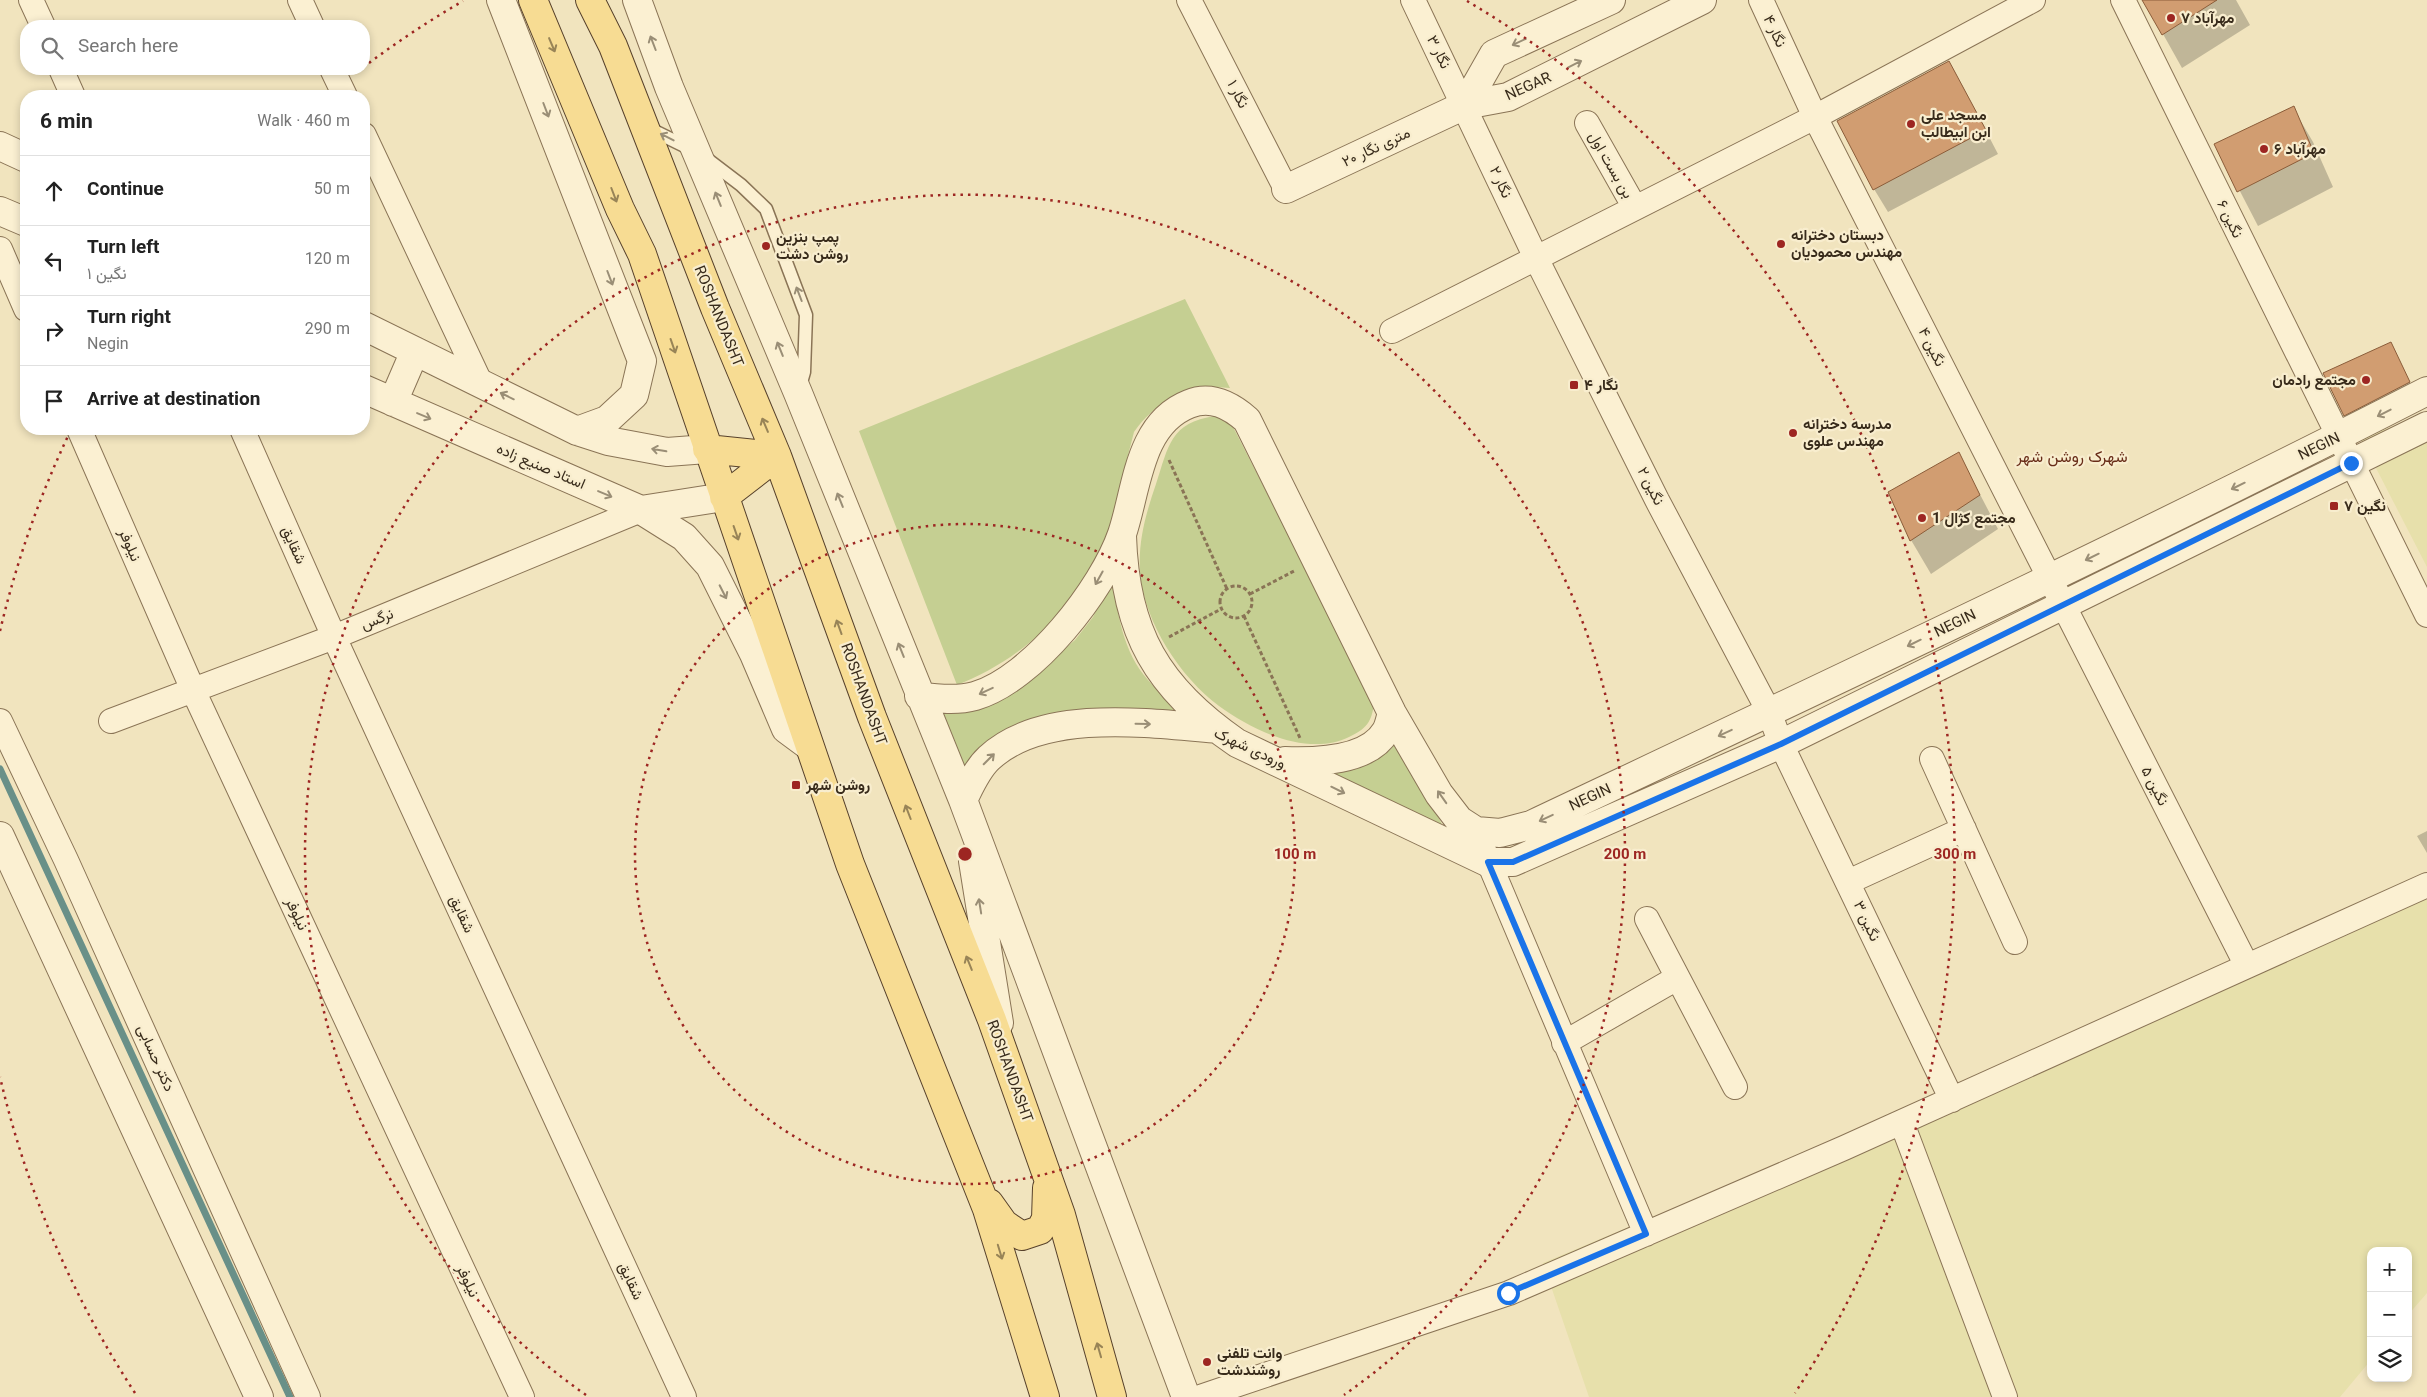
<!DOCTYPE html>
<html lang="en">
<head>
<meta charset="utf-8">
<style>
	:root { --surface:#fff; --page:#f2f2f2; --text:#222; --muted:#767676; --line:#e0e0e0 }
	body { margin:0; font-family:Georgia,Vazirmatn,serif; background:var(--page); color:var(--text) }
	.controls { position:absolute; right:15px; bottom:15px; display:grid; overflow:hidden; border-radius:10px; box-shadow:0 2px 8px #0003 }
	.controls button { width:45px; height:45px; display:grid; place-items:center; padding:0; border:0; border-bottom:1px solid var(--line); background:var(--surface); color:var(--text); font:25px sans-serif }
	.stop { position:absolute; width:15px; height:15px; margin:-11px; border:4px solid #1a73e8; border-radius:50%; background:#fff }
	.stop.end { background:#1a73e8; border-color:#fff; box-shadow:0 1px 5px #0008 }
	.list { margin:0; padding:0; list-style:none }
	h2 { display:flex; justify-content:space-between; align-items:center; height:65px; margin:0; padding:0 20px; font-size:21px }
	h2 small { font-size:16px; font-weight:400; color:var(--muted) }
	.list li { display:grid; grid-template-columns:32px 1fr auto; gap:15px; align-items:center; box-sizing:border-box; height:70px; padding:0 20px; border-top:1px solid var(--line) }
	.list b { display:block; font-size:19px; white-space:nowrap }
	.list p { margin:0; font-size:16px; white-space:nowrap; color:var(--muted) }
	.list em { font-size:16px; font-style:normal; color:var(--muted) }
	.icon { flex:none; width:28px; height:28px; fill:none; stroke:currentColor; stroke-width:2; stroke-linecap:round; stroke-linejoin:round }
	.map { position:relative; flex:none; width:2427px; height:1397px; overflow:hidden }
	.search { position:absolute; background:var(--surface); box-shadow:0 2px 8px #0003; left:20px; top:20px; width:350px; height:55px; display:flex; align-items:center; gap:12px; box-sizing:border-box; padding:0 18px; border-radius:20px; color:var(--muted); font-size:19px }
	.panel { position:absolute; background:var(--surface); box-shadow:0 2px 8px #0003; left:20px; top:90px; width:350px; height:345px; border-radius:20px }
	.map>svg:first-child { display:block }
	.farmland { fill:#e7e0ab }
	.green { fill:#c5cf92 }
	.shadow { fill:#0003 }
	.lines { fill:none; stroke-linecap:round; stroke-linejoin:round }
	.stream { stroke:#699088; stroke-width:7 }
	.building { fill:#d19d71; stroke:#8b5d3a }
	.service-casing { stroke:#8a7456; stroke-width:15 }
	.minor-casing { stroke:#8a7456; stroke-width:26 }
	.tertiary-casing { stroke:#8a7456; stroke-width:30 }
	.primary-casing { stroke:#57412b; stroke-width:30 }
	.path { stroke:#8a7456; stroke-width:3; stroke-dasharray:4 2.5; stroke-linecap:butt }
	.service { stroke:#fbf0d2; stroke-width:12 }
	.minor { stroke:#fbf0d2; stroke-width:24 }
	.tertiary { stroke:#fbf0d2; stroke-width:28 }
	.primary { stroke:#f7dc93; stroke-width:28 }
	.oneway { stroke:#9a8e76 }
	.oneway2 { stroke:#988457 }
	.route { stroke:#1a73e8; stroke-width:6 }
	.ring { fill:none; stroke:#9d2622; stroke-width:2.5; stroke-dasharray:2.5 5 }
	.poi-dot { fill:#9d2622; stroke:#f8edce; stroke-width:2 }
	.labels { text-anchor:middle; stroke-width:4.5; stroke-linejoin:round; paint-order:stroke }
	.poi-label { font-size:15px; font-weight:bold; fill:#382b1b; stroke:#f8edce; text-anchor:start }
	.street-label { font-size:15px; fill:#382b1b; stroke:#f8edce }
	.neighbourhood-label { font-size:16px; fill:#682c18; stroke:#f8edce }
	.centre { fill:#9d2622; stroke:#f8edce; stroke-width:2.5 }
	.ring-label { font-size:15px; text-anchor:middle; font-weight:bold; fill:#9d2622; stroke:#f8edce; stroke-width:4.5; stroke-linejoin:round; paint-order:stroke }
</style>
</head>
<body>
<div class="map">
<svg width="2427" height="1397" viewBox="0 0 2427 1397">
	<rect width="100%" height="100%" fill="#f1e4be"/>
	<path class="farmland" d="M2427,416V567L2360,437Z
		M2427,892V1293L2408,1315V1251H2371V1360L2340,1397H1589L1543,1263Z"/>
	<path class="green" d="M1185,299L1230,388C1191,383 1156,400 1134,432C1124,469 1117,507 1104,543C1080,607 1020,661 957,685L859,431Z
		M1215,416L1229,419L1374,703C1372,722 1366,729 1349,737C1308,757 1253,731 1219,706C1180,677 1144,622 1140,572C1138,541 1146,513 1156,484C1169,445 1170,423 1215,416Z
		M1113,577C1117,613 1123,652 1148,680C1159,693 1173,703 1186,714C1133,711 1072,700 1023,723C1007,731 977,761 961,774L934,711L987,706L1010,695L1075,640L1093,617Z
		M1395,735L1445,830L1325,769Z"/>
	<path class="shadow" d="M2144,0H2236L2250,25L2182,68Z
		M1962,85L1998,154L1888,212L1874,189Z
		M2293,108L2313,142L2333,187L2258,226L2216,145Z
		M2390,344L2419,400L2355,432L2345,415Z
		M1959,454L1998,529L1931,574L1911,540Z
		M2427,831V853L2417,836Z"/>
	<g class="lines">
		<path class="stream" d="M0,769L290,1397"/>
	</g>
	<path class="building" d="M2142,0H2217L2162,35Z
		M1949,61L1986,130L1873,190L1837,121Z
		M2294,106L2314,153L2237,192L2214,144Z
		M2391,342L2410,382L2344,416L2323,373Z
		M1959,452L1980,495L1910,541L1888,492Z"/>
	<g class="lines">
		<g class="service-casing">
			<path id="service" d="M648,128L699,153L741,185L766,209L806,315L804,372L800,386"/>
		</g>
		<g class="minor-casing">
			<path id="minor" d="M31,0L43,26
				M300,0L312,26
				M1189,0L1286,189
				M1413,0L1536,258L1657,500L1769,712L1781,744L1952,1100
				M1761,0L1815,117L2247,966
				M2123,0L2427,615
				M61,69L73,96
				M332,69L345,96
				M1587,123L1635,208
				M364,135L481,384
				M0,249L26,309
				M1392,331L1815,117L2033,0
				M79,429L193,690L522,1397
				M242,429L334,637L684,1397
				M0,721L66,860L308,1397
				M111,721L334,637L641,510
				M1932,759L2015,942
				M1482,846L1646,1234
				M1848,882L1964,829
				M1647,919L1735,1087
				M1564,1043L1677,978
				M1902,1123L2005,1397
				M1200,1397L1509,1293L1844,1148L2427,885"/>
		</g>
		<g class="tertiary-casing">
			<path id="tertiary" d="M501,0L642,361L634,395L607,420L577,431
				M637,0L669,87L798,393L963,800L1186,1397
				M1465,105L1494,54L1611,0
				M0,146L26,158
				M1286,189L1465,105L1508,97L1702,0
				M0,211L26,222
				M364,326L577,431L608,441L667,452L707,449
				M364,389L641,510L724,497
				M393,402L415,351
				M641,510L684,537L710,566L754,654L786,729L809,746
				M1122,536C1125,632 1157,688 1237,743L1487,862H1513L1781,744L2427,426
				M919,696C938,699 957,701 975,696C1033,679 1103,589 1122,534C1137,490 1138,424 1189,404C1211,395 1230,405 1247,420L1392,713L1439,794L1459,820L1476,831L1500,833L1531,825C1831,683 2132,542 2427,391
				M1285,761C1315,762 1368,762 1386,731C1389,726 1390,719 1392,713
				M963,800C970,786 977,769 989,758C1043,708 1149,723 1217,729
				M0,836L259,1397
				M973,861L999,1023"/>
		</g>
		<g class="primary-casing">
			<path id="primary" d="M533,0L620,209L642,254L850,864L987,1209L1045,1397
				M590,0L613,46L715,308L777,456L872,717L992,1020L1061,1215L1112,1397
				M707,449L777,456
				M724,497L777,456
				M989,1203L1004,1224L1022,1236L1040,1230L1046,1219L1047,1188"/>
		</g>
		<path class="path" d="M1169,460L1227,589
			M1220 602a16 16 0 1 1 32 0a16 16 0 1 1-32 0Z
			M1250,594L1296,570
			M1244,616L1300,738
			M1169,637L1221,609"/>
		<use href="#service" class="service"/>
		<use href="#minor" class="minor"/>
		<use href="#tertiary" class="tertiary"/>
		<use href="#primary" class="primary"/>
	</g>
	<defs><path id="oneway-shaft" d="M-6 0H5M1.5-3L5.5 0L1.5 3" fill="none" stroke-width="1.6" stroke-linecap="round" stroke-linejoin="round" transform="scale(1.25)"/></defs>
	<g class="oneway">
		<use href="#oneway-shaft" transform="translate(1519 42) rotate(155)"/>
		<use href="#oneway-shaft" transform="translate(653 43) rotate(-111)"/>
		<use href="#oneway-shaft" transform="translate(1575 64) rotate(-27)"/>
		<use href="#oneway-shaft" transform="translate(546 110) rotate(69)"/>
		<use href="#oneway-shaft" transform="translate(667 137) rotate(-153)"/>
		<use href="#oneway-shaft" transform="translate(718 199) rotate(-112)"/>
		<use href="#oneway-shaft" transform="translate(610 278) rotate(69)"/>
		<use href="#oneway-shaft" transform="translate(799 294) rotate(-111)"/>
		<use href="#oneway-shaft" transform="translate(780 349) rotate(-112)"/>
		<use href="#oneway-shaft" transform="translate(507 396) rotate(-154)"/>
		<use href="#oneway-shaft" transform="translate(2384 413) rotate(153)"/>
		<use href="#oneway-shaft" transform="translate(424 416) rotate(23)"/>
		<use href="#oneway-shaft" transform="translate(659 450) rotate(-170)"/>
		<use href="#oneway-shaft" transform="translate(2238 486) rotate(154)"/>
		<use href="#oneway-shaft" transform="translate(605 494) rotate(23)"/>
		<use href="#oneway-shaft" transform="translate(840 500) rotate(-112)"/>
		<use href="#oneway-shaft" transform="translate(2092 557) rotate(154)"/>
		<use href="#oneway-shaft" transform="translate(1099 578) rotate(119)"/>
		<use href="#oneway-shaft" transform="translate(723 592) rotate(63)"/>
		<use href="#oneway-shaft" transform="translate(1914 643) rotate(154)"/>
		<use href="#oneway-shaft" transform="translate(901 650) rotate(-112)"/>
		<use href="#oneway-shaft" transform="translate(986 691) rotate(155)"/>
		<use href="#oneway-shaft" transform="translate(1143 724) rotate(1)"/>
		<use href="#oneway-shaft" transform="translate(1725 733) rotate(155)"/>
		<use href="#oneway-shaft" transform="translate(989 759) rotate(-45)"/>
		<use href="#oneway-shaft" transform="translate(1338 790) rotate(26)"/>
		<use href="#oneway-shaft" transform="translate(1442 797) rotate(-125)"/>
		<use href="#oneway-shaft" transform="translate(1546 818) rotate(155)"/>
		<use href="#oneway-shaft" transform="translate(980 906) rotate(-99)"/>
	</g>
	<g class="oneway2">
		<use href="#oneway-shaft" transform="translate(552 45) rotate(67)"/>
		<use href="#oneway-shaft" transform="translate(614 195) rotate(69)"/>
		<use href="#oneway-shaft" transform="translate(673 346) rotate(71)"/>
		<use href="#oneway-shaft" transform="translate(765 425) rotate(-113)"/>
		<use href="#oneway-shaft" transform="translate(736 533) rotate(71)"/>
		<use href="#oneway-shaft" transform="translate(839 627) rotate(-110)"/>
		<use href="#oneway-shaft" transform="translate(908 812) rotate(-111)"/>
		<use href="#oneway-shaft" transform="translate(969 963) rotate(-112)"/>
		<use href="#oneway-shaft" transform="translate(1000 1252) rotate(73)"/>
		<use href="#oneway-shaft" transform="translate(1099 1350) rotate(-106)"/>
	</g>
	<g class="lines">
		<path class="route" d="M1508,1293L1646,1234L1488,862H1513L1781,744L2351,463"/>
	</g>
	<g class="ring">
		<circle cx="965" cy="854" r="330"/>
		<path d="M586 1395A660 660 0 1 1 1344 1395"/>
		<path d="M135 1393A990 990 0 0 1 0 1077M0 631A990 990 0 0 1 68 436M369 63A990 990 0 0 1 463 1M1467 1A990 990 0 0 1 1795 1393"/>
	</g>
	<g class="poi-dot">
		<circle cx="2171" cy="18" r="5"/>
		<circle cx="1911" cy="124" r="5"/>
		<circle cx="2264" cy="149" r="5"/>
		<circle cx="1781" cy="244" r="5"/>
		<circle cx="766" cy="246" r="5"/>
		<circle cx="2366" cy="380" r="5"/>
		<rect x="1569" y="380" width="10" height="10" rx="2.5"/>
		<circle cx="1793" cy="433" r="5"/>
		<rect x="2329" y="501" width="10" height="10" rx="2.5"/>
		<circle cx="1922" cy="518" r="5"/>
		<rect x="791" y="780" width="10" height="10" rx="2.5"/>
		<circle cx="1207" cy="1362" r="5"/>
	</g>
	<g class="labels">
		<g class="poi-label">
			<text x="2181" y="23">مهرآباد ۷</text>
			<text x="1921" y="120">مسجد علی<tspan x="1921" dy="17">ابن ابیطالب</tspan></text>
			<text x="2274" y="154">مهرآباد ۶</text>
			<text x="1791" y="240">دبستان دخترانه<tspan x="1791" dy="17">مهندس محمودیان</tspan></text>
			<text x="776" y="242">پمپ بنزین<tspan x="776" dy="17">روشن دشت</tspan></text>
			<text x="2356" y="385" text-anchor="end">مجتمع رادمان</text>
			<text x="1584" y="390">نگار ۴</text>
			<text x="1803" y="429">مدرسه دخترانه<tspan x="1803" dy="17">مهندس علوی</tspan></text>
			<text x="2344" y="511">نگین ۷</text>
			<text x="1932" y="523">مجتمع کژال 1</text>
			<text x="806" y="790">روشن شهر</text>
			<text x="1217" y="1358">وانت تلفنی<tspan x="1217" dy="17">روشندشت</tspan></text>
		</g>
		<g class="street-label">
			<text transform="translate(1775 31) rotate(65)" y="5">نگار ۴</text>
			<text transform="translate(1439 52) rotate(64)" y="5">نگار ۳</text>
			<text transform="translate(1528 86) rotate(-24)" y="5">NEGAR</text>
			<text transform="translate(1238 94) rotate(63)" y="5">نگار ۱</text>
			<text transform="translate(1376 147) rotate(-25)" y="5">۲۰ متری نگار</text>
			<text transform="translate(1611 165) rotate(60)" y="5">بن بست اول</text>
			<text transform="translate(1501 182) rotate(65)" y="5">نگار ۲</text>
			<text transform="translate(2230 219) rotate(64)" y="5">نگین ۶</text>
			<text transform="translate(719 316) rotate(68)" y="5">ROSHANDASHT</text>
			<text transform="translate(1932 347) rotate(63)" y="5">نگین ۴</text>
			<text transform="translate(2319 446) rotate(-26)" y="5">NEGIN</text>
			<text transform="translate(541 466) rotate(23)" y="5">استاد صنیع زاده</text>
			<text transform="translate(1651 486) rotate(63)" y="5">نگین ۲</text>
			<text transform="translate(130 545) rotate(66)" y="5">نیلوفر</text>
			<text transform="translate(294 545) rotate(66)" y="5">شقایق</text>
			<text transform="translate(377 619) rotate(-22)" y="5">نرگس</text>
			<text transform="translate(1955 623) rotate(-26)" y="5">NEGIN</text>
			<text transform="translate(864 694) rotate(70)" y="5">ROSHANDASHT</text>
			<text transform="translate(1250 748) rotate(25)" y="5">ورودی شهرک</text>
			<text transform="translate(2155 786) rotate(63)" y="5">نگین ۵</text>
			<text transform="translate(1590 797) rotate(-25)" y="5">NEGIN</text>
			<text transform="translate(297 914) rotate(65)" y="5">نیلوفر</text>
			<text transform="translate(462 914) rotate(65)" y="5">شقایق</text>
			<text transform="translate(1867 921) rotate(65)" y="5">نگین ۳</text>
			<text transform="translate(156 1058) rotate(66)" y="5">دکتر حسابی</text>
			<text transform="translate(1010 1071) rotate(70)" y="5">ROSHANDASHT</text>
			<text transform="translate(468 1281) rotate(65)" y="5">نیلوفر</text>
			<text transform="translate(631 1281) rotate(65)" y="5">شقایق</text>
		</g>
		<g class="neighbourhood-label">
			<text x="2072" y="462">شهرک روشن شهر</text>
		</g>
	</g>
	<circle cx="965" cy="854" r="8" class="centre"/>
	<g class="ring-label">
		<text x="1295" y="859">100 m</text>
		<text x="1625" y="859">200 m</text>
		<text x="1955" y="859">300 m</text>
	</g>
</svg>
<div class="controls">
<button>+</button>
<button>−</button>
<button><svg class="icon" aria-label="layers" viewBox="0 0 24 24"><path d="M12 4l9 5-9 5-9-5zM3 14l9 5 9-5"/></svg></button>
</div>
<div class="stop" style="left:1508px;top:1293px"></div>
<div class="stop end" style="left:2351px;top:463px"></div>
<div class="search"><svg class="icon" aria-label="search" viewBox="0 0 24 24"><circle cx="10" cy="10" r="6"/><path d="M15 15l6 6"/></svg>Search here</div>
<section class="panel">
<h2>6 min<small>Walk · 460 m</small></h2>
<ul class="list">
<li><svg class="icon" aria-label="ahead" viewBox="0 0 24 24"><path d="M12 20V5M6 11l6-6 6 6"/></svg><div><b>Continue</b></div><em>50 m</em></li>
<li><svg class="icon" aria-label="left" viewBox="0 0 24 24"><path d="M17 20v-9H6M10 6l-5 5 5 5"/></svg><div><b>Turn left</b><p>نگین ۱</p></div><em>120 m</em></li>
<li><svg class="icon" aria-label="right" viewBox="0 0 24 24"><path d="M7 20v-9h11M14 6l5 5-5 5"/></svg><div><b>Turn right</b><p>Negin</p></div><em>290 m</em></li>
<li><svg class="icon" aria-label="arrive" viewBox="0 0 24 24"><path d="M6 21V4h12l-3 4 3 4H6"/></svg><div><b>Arrive at destination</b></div></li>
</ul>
</section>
</div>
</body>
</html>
